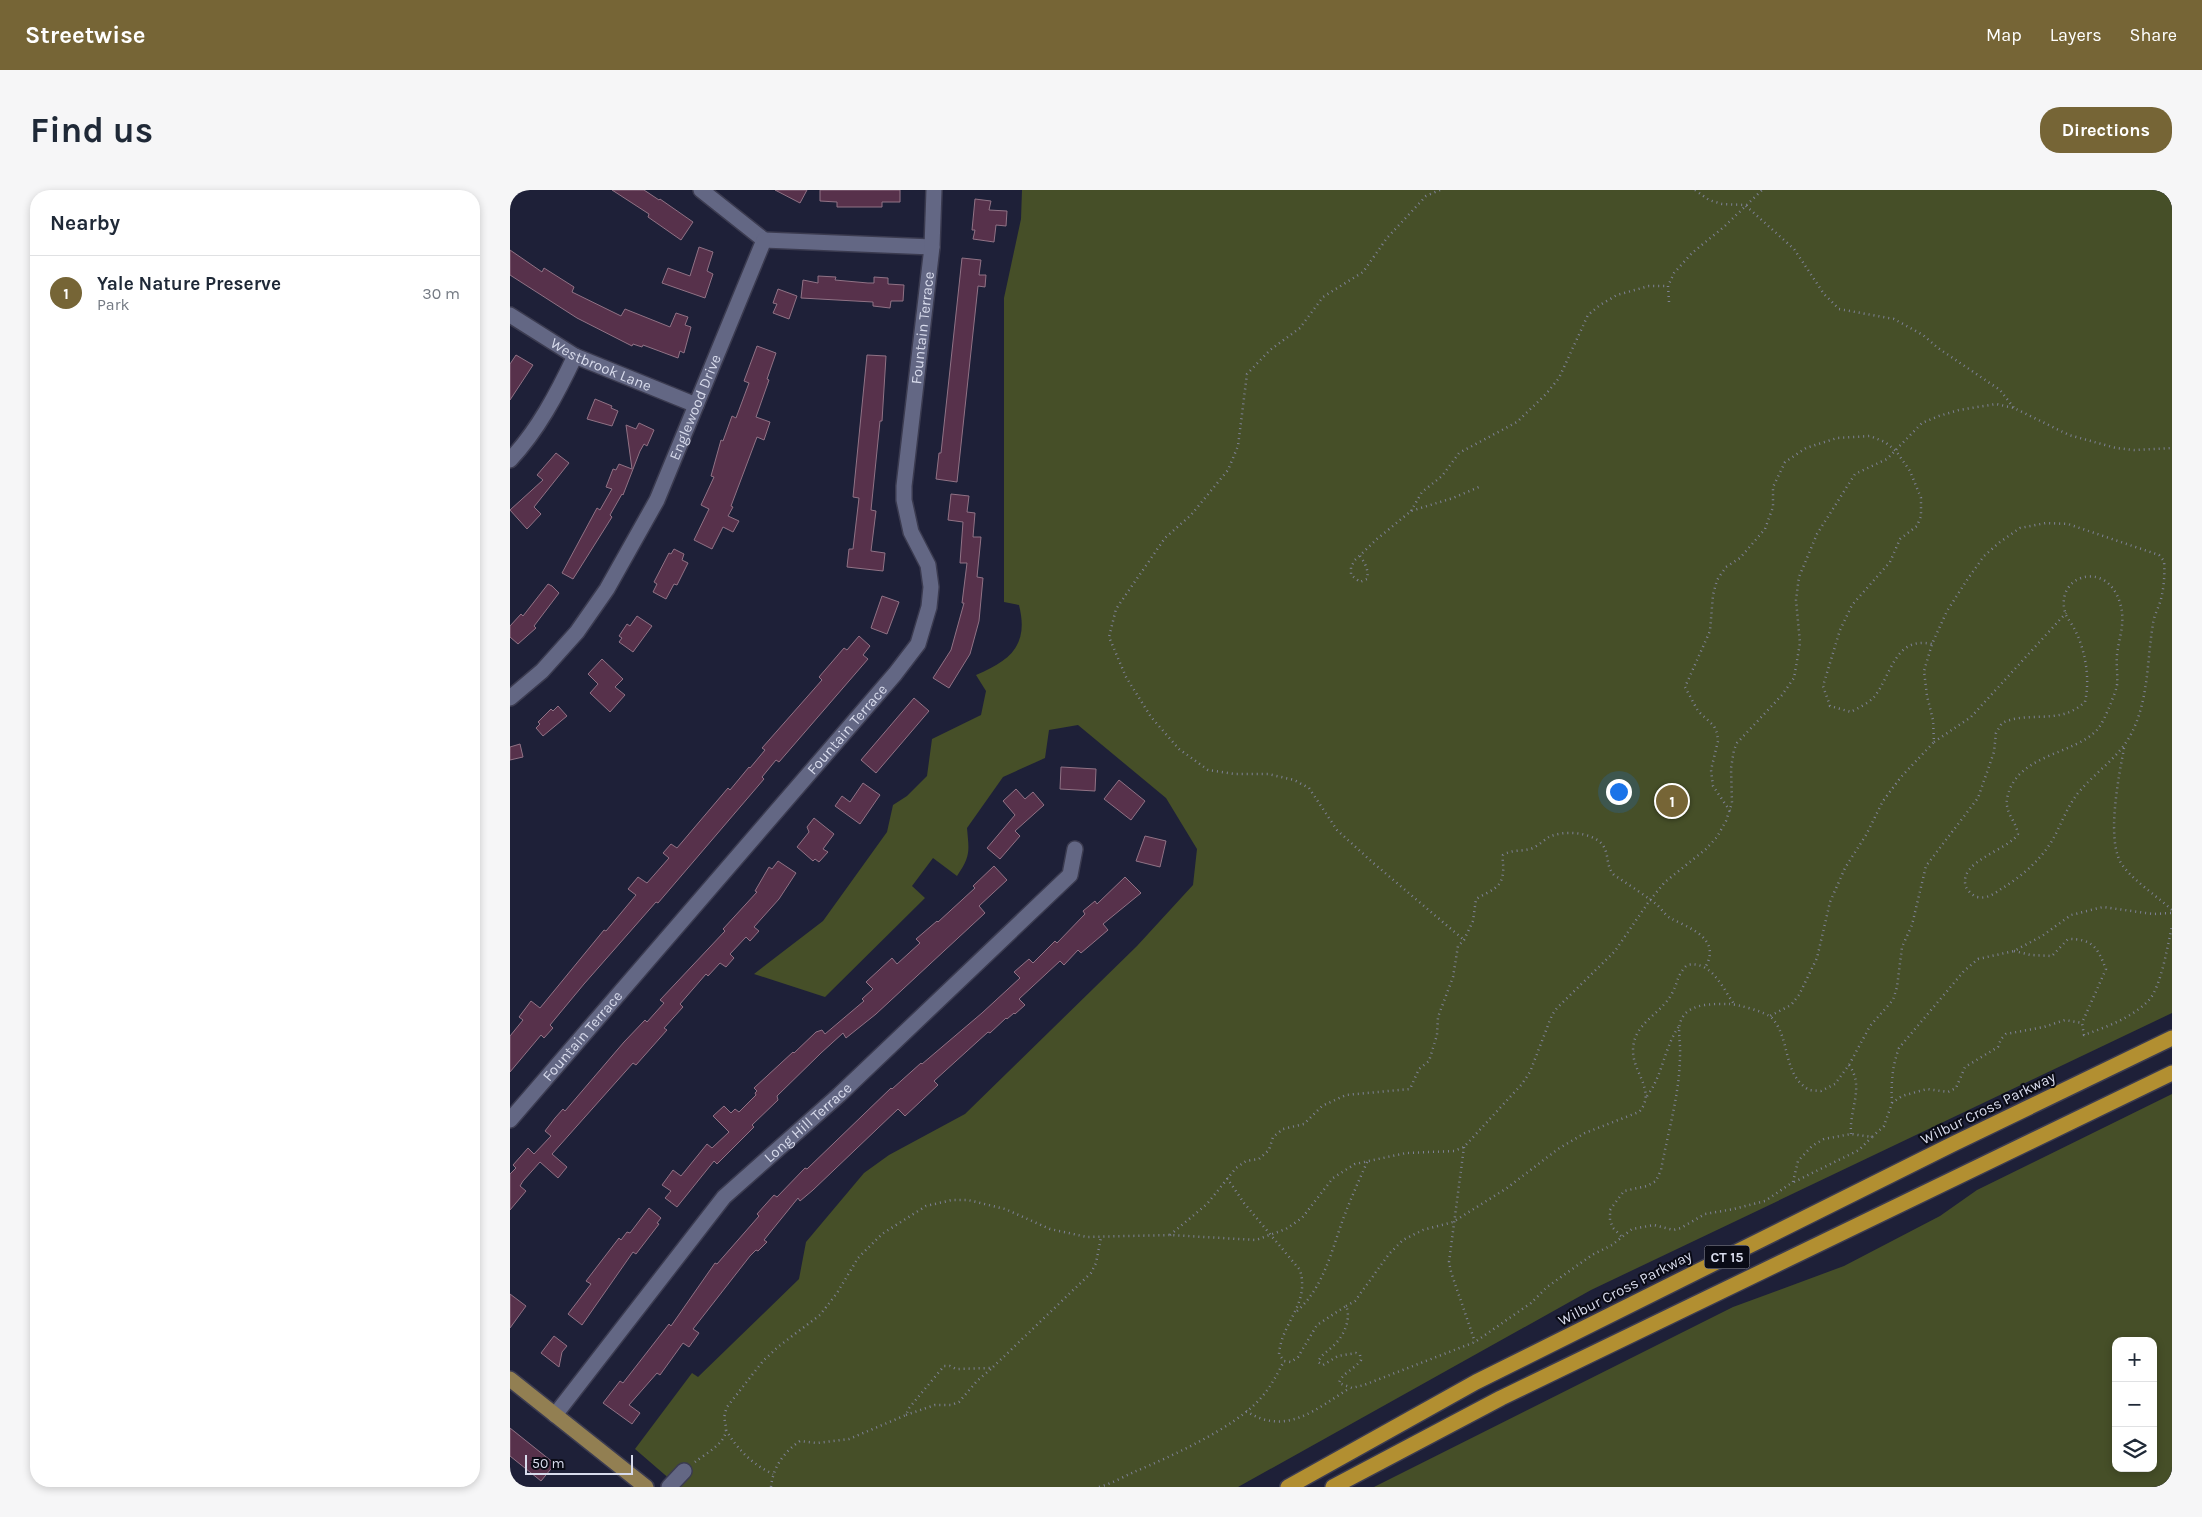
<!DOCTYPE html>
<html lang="en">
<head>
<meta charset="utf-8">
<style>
	:root { --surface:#fff; --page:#f6f6f7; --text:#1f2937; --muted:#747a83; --line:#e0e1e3; --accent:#766536 }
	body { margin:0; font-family:Karla,sans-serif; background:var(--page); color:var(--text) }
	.controls { position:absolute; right:15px; bottom:15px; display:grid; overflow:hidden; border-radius:10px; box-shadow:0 2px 8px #0003 }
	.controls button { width:45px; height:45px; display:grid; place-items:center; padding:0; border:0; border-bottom:1px solid var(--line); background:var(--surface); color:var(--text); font:25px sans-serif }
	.scale { position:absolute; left:15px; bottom:12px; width:108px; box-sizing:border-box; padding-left:5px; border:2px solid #d8dbec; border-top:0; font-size:14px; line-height:18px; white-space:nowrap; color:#d8dbec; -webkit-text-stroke:4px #0a0b16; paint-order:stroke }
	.you { position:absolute; left:1108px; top:601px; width:18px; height:18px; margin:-12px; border:4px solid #fff; border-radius:50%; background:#1a73e8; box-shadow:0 0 0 8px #1a73e833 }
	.badge { display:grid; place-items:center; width:32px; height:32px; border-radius:50%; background:var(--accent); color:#fff; font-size:16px; font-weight:700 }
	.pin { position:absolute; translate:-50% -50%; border:2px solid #fff; box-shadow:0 1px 5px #0006 }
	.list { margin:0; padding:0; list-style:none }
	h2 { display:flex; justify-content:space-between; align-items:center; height:65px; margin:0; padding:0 20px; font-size:21px }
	h2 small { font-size:16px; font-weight:400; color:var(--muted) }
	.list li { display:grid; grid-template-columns:32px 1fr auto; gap:15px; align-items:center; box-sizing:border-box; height:75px; padding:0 20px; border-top:1px solid var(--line) }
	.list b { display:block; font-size:19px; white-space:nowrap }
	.list p { margin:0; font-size:16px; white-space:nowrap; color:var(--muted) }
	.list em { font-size:16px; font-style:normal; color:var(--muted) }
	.icon { flex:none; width:28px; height:28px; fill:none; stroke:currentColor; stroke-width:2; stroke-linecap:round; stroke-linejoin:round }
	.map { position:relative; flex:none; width:1662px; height:1297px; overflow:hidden; border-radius:20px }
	header { display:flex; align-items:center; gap:30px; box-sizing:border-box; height:70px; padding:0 25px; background:var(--accent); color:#fff }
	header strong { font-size:24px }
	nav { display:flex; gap:28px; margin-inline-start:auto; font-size:18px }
	.intro { display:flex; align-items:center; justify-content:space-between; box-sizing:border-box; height:120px; padding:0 30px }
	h1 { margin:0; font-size:35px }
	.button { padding:12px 22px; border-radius:20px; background:var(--accent); color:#fff; font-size:18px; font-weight:700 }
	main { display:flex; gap:30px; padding:0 30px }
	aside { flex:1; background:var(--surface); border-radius:20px; box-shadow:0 2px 8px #0003 }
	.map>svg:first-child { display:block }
	.green { fill:#464f28; fill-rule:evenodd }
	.building { fill:#57314b; stroke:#907285 }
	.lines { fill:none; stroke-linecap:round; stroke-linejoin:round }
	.minor-casing { stroke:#3b3b50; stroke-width:18 }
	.major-casing { stroke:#3b3b50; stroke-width:18 }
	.highway-casing { stroke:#3b3b50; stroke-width:18 }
	.path { stroke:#7f8296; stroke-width:2.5; stroke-dasharray:1 4; stroke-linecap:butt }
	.minor { stroke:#636784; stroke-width:15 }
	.major { stroke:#927f52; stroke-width:15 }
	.highway { stroke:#b28f31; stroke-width:15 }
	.labels { text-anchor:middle; stroke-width:4; stroke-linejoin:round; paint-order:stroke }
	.shield { fill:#0a0b16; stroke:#9a9dac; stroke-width:1 }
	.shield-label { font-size:14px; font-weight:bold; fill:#d8dbec }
	.street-label { font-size:15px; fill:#d8dbec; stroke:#0a0b16 }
</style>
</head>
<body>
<header>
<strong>Streetwise</strong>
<nav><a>Map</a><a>Layers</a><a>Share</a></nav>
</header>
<div class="intro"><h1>Find us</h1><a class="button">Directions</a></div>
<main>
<aside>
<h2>Nearby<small></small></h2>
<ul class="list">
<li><span class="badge">1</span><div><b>Yale Nature Preserve</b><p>Park</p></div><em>30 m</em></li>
</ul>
</aside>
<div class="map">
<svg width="1662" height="1297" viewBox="0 0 1662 1297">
	<rect width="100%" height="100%" fill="#1e2038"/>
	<path class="green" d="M512,0H1662V823L1081,1100L728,1297H169L125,1259L182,1183L188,1187L289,1089L296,1052L354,983L379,965L455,924L627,756L683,695L687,659L656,608L568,535L539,540L535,568L493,587L457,638C459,661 461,666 447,686L423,668L402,696L415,708L315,807L244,784L313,731L377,642L383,615L397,606L417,586L422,549L471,525L476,501L466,485C501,470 519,455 509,415L494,412V108L511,29Z
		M1662,904V1297H864L1223,1117L1334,1076L1430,1026L1467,1000ZM1606,1151H1643V1278H1606Z"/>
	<path class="building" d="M102,0H134L149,10L150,9L183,32L171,50L138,27L139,24Z
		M265,0H297L290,13Z
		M310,0H390V12H372V17H327V12L310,11Z
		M465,9L481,11L479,20L497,21L496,36L486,35L484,52L463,49L465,40H462Z
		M189,57L203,62L197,81L203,84L195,108L152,93L158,78L180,86Z
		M0,60L32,82L34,78L64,97L62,102L111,126L115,119L160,137L166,123L178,127L175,135L181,137L174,163L170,161L168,168L133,155L132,157L123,154L122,156L67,128L0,85Z
		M452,68L471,70L469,85H476L475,97L468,96L447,292L426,289L429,263H431Z
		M308,86L326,87L325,90L358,93H364V87L378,88V94L394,95L393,111H381L380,118L363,116V112L291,108L293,90L308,93Z
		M268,99L287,106L279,129L263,123L267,114L263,113Z
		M247,156L266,163L257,189L259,190L246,227L260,232L254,250L247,247L221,316L223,317L218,326L229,331L223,342L213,337L202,359L184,350L199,319L191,315L204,287L201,286L211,250L213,251L222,226L226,228L239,193L234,191Z
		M6,165L23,175L0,210V174Z
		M357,165L376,166L372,231H370L361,320L366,321L361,361L375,363L373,381L337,377L339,359H343L349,308L343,307Z
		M85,209L102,216L101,218L108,221L102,236L77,229Z
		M129,233L144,240L137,256L134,254L130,261L113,305L112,304L100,325L102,327L63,389L52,383L87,318L90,320L102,299L96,297L103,279L106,280L109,274L122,279L116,235L126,239Z
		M46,263L59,273L24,317L31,324L17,339L0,320L33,290L27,285Z
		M441,304L459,306L457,322L465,323L463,347H471L467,387L473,388L469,431L460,464L439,498L423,488L441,460L454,413H452L457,373H450L453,332L438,330Z
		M164,359L174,364L172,370L178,373L167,395L164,394L156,409L143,402L147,394L144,392L159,363L161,364Z
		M38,394L42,396L49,403L24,436L26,438L8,454L0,447V436L11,424L13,426Z
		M372,406L389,412L377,444L361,438Z
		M127,426L142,436L123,462L109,452L112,448L109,446L117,434L120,436Z
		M349,446L360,456L353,465L358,469L269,572L266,570L252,587L254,589L148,713L146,712L74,794L40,835L43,838L34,848L31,845L0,882V846L13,830L9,827L21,811L30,818L94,740L96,741L126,705L118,699L128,687L137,693L159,668L153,663L161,654L167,658L218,598L220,600L239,577L240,578L255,560L252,558L312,490L309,487L334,458L337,460Z
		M92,469L113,489L105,497L115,505L100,522L80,503L88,494L78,484Z
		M404,508L419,521L366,583L351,570Z
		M48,516L57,526L33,546L26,538L30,534L28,532L41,519L43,521Z
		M10,554L13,567L0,570V557Z
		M551,577L586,579L585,601L550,599Z
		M609,590L635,611L621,630L594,609Z
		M353,593L370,605L350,634L325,616L332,606L340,612Z
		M506,599L515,609L523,602L534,615L505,641L510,646L490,669L477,658L505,625L493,611Z
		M304,628L324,644L313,659L318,662L309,672L305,669L303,671L287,657L299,642L297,637Z
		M635,646L656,651L650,677L626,671Z
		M268,671L286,683L269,709L244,737L249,741L240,751L236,747L220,764L224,768L216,777L210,773L198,786L196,784L170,814L173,817L154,838L157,840L126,875L123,873L42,964L57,977L48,988L30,972L13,991L10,996L16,1001L0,1020V984L6,978L3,975L18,958L24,964L41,946L35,941L45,928L53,919L55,921L114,852L135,830L137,832L154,813L150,810L215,741L213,739L247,702L245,701L259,677L262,679Z
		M484,676L497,690L469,716L475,723L366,824L336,848L333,843L311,863L267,906L268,910L242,935L244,937L207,974L204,971L167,1017L155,1008L161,1001L152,995L163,980L171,986L197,954L202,958L219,942L203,926L214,916L221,923L225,919L229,922L246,905L245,903L247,901L244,898L283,862L284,863L306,842L312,840L315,844L354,811L352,809L363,799L356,792L382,768L387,774L410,753L406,749L427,731L428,732L465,698L463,696Z
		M615,687L631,703L593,734L598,740L571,763L568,760L554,775L550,771L509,809L515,815L505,824L504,823L497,829L496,828L480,843L478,842L424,891L428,895L395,926L388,919L303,1000L290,1011L288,1008L254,1050L257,1052L248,1061L246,1060L240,1066L183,1139L189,1143L179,1157L173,1153L150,1185L147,1183L119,1215L130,1223L122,1234L93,1213L110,1191L113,1193L159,1134L161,1136L205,1073L207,1074L249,1026L247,1024L264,1005L267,1007L295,978L297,979L381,898L382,899L411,873L412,874L472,823L510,788L504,782L519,769L523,773L545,751L547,753L575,724L573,721L585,711L587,714Z
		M139,1018L151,1028L147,1033L149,1034L126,1064L123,1062L72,1135L58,1124L81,1094L76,1091L109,1048L111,1050L117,1042L120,1043Z
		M0,1104L16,1116L0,1138Z
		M44,1146L57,1156L52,1162L49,1177L31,1163Z
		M0,1238L45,1274L31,1291L0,1266Z"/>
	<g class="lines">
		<g class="minor-casing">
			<g id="minor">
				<path d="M191,0L254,50"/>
				<path d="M254,50L422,57"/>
				<path id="s1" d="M0,125L65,166L186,215"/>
				<path d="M0,270C28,240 47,204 65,166"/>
				<path id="s2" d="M0,508L32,481L67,442L97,399L147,310L254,50"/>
				<path id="s3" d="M0,930L385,484L408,454L419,417L421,397L418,375L401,342L394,310V296L422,57L424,0"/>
				<path id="s4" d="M45,1225L214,1007L329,905L560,685L565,659"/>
				<path d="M159,1297L174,1281"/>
			</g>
		</g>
		<g class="major-casing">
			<path id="major" d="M0,1189L136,1297"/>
		</g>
		<g class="highway-casing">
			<path id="highway" d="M778,1297L966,1192L1443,954L1662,848
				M823,1297L991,1208L1662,883"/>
		</g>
		<path class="path" d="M930,0L916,6L877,48L853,82L813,107L790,138L760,160L737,184L728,256L718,280L681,325L655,348L606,419L599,447L616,487L641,527L669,559L698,580L725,584H758L784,590L799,598L827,640L861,671L954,750
			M1185,0L1199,10L1212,14L1235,15L1284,59L1314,104L1329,119L1384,129L1413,145L1428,158L1490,200L1504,218
			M1159,112L1158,96L1164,83L1182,63L1215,36L1252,0
			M901,321L912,302L932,286L949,263L1007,232L1036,204L1049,188L1078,125L1090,115L1107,105L1139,96H1158
			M850,366C855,373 859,380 857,389L850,392L841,385V377L845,370L867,349L901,321L943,308L969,297
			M1424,552L1461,527L1556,423
			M1614,558C1609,586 1595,653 1613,676C1624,691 1648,707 1662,720
			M1220,621L1203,596L1201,580L1208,551L1207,543L1204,536L1188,521L1175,497L1200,441L1203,405L1207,390L1216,377L1230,368L1255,339L1263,317V297L1275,272L1296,258L1327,248L1360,246L1375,252L1386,261L1400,281L1411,308V326L1407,336L1390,349L1380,372L1342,415L1330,440L1313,496L1320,516L1341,522C1348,518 1359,513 1364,507C1382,485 1384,446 1422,454
			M1504,761L1521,765L1542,766L1558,749C1583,749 1587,757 1596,779L1572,833
			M1339,875C1355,897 1339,919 1341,944
			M1137,906C1153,885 1154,858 1169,836
			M1382,913C1381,893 1382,877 1389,858L1454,781L1468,769L1504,761L1532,746L1561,725L1593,717L1643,724L1662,723
			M954,957L939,1072L941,1082L965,1152
			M717,988L734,1013L790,1080C800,1115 772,1131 769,1164L774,1171L781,1172L788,1167L807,1135L836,1116C842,1129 833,1148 822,1157C817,1162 811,1165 808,1172L813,1175L828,1166L846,1163L850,1165L851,1170C845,1179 832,1183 829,1193L842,1198L854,1195L965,1152L1021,1113L1037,1097L1082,1065L1102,1055L1122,1039L1144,1035L1163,1040L1171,1038L1195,1024L1224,1019L1255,1011L1283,992L1288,971L1302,956L1314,949L1341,944L1362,947L1374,936L1382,913L1392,906L1417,899L1438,902L1446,898L1455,877L1488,857L1491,849L1496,844L1534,837L1555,830L1572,833L1574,845C1596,837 1622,828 1639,810C1651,797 1658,754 1662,736
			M1284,992L1349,960L1362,947
			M660,1045L697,1014L726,978L736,971L749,969L759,960L763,947L773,939L794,934L812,916L836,905L900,899L909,879L919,871L927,845L928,827L943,787L948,756L954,750L963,731L966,709C979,701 992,699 993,682C994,676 992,671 993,665C1002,659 1013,662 1023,658C1029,655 1034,650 1039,647C1053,640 1080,642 1091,653C1100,662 1095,676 1104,685C1118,694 1133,704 1146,714C1151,718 1155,725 1160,728C1179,738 1211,748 1196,776
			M1111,1046L1103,1038L1100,1030V1020L1114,1001L1137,996L1146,991L1151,980C1158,941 1170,904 1170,864C1171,850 1165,835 1175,824C1185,813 1205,814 1219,814C1227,814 1256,822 1262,828C1281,849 1272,884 1299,900L1311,901L1325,894L1339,875L1360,836L1383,810L1387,797L1392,757L1402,735L1416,676L1468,608L1484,562L1486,543L1492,533C1520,520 1549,536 1575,512C1580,490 1576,463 1566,442C1563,435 1557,429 1555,422C1545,385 1597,369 1610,413C1616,433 1609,446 1607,465C1606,475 1608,485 1607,495C1606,501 1603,507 1601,513C1597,522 1593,533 1587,540C1564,565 1505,564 1497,609C1495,623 1506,631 1508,644C1499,660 1447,671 1456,697C1458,701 1463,706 1467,707C1477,709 1484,704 1491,699C1511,687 1531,670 1543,649C1551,635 1557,617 1568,603C1587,580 1612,566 1624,538C1639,504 1637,469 1643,434C1644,425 1649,417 1651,409C1654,397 1655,384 1654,371L1649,365L1558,334L1536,333L1510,338L1490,352L1474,366L1457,390L1437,421L1422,454L1414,481L1417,506L1423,530L1424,552L1391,587L1373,611L1356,645L1335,678L1320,712L1307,768L1289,805L1281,815L1260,826
			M836,1116L845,1111L879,1064L893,1050L913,1040L943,1032L997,998L1048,959L1075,943L1129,922C1147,902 1123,883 1123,861C1123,833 1150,825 1161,805C1168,794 1166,786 1177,775C1201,770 1212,797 1224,814
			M787,1121C815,1096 822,1058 835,1024C842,1006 850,988 858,970
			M736,1221C776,1247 806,1219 840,1198
			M396,1225L425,1215H441L449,1212L467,1191L482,1178
			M216,1240C227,1259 243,1275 263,1284
			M185,1272C195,1264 215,1254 216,1240C216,1230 212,1230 217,1217L253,1171L269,1156L310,1125L327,1103L348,1068L372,1044L416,1016L442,1010H458L495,1019L540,1039L577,1047L660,1045L746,1050L776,1039L792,1028L823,988L845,974L896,963L944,961L954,957L1012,894L1020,882L1042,825L1047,818L1105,761L1140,710L1155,692L1196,659L1207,647L1216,631L1222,613L1221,578L1224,560L1227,553L1272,505L1284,488L1290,453L1286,410L1289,387L1307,344L1345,284L1377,269L1412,233L1429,226L1449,220L1486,214L1504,218L1559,245L1606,258L1624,260L1662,258
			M261,1297C263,1277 274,1262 290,1251L307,1253L339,1249L396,1225L399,1218L434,1176H440L446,1179L482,1178L581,1083L586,1073L591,1047
			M589,1297C601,1294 613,1287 624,1282C660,1267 724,1238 750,1209C760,1198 767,1185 774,1171"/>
		<use href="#minor" class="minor"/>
		<use href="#major" class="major"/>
		<use href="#highway" class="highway"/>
	</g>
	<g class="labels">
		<rect class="shield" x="1194.5" y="1055.5" width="45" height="23" rx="4"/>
		<g class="shield-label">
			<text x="1217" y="1072">CT 15</text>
		</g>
		<g class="street-label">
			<text dy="5" stroke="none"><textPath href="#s3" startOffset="951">Fountain Terrace</textPath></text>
			<text dy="5" stroke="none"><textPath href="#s1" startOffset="104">Westbrook Lane</textPath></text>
			<text dy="5" stroke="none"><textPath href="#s2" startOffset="349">Englewood Drive</textPath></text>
			<text dy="5" stroke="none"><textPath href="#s3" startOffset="516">Fountain Terrace</textPath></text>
			<text dy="5" stroke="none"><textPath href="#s3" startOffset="111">Fountain Terrace</textPath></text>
			<text transform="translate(1478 918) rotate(-26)" y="5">Wilbur Cross Parkway</text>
			<text dy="5" stroke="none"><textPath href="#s4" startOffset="388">Long Hill Terrace</textPath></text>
			<text transform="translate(1115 1098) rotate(-27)" y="5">Wilbur Cross Parkway</text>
		</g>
	</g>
</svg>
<div class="controls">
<button>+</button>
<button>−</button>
<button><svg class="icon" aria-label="layers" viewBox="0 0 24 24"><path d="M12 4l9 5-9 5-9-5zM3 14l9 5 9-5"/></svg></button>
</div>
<div class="scale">50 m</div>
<div class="you"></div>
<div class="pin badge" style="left:1162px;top:611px">1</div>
</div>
</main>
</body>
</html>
